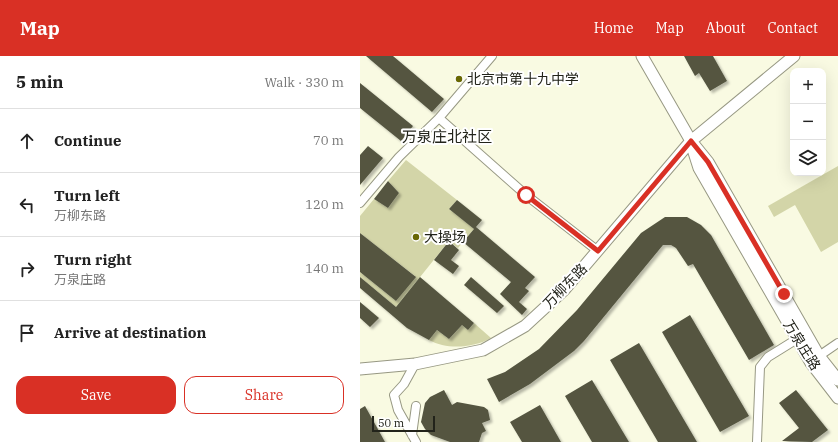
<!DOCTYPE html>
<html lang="en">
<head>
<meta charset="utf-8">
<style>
	:root { --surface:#fff; --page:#f2f2f2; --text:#222; --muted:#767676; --line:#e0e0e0; --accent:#d93025 }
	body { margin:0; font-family:"IBM Plex Serif","Noto Sans SC",serif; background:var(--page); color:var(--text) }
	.controls { position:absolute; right:12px; top:12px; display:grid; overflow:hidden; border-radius:8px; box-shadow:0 4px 16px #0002 }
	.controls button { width:36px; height:36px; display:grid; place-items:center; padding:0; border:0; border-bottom:1px solid var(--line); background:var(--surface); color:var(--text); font:20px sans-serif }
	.scale { position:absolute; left:12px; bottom:10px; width:63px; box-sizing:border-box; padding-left:4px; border:2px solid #22231a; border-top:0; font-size:11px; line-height:14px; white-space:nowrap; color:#22231a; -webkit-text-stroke:3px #fff; paint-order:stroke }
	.stop { position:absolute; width:12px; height:12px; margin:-9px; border:3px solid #d93025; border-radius:50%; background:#fff }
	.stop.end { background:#d93025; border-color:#fff; box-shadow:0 1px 4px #0008 }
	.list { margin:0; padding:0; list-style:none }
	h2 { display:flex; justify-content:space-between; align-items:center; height:52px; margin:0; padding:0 16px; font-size:17px }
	h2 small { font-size:13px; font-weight:400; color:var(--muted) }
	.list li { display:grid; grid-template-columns:26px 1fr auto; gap:12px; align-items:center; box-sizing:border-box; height:64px; padding:0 16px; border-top:1px solid var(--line) }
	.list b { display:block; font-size:15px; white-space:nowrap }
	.list p { margin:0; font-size:13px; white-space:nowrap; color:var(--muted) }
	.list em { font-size:13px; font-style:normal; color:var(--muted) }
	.actions { display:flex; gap:8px; padding:12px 16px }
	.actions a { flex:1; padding:9px 0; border:1px solid var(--accent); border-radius:12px; text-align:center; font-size:14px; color:var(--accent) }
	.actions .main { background:var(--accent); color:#fff }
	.icon { flex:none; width:22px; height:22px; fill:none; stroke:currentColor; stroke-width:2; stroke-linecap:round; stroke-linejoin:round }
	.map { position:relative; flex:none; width:478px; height:386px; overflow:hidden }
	header { display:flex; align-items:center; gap:24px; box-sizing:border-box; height:56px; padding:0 20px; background:var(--accent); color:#fff }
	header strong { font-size:19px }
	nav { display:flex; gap:22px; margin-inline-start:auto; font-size:14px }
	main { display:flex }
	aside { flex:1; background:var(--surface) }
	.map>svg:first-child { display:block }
	.green { fill:#d3d5a8 }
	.building { fill:#545541; filter:url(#shadow) }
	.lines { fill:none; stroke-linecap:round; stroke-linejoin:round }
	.street-casing { stroke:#979883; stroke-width:10 }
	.secondary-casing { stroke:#979883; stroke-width:13 }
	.street { stroke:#fff; stroke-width:8 }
	.secondary { stroke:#fff; stroke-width:11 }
	.route { stroke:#d93025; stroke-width:5 }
	.poi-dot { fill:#696803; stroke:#fff; stroke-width:1.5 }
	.labels { text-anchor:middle; stroke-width:4; stroke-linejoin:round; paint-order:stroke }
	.poi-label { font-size:14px; fill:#22231a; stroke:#fff; text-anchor:start }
	.street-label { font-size:14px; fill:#22231a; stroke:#fff }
	.neighbourhood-label { font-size:15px; fill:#22231a; stroke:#fff }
</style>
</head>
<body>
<header>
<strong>Map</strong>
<nav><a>Home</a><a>Map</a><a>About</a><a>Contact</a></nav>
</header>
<main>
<aside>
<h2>5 min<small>Walk · 330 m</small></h2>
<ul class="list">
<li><svg class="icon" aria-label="ahead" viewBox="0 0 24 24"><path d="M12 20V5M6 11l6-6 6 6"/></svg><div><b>Continue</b></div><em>70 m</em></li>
<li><svg class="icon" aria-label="left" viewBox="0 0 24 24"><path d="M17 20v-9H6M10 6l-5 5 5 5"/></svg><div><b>Turn left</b><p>万柳东路</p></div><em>120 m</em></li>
<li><svg class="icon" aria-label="right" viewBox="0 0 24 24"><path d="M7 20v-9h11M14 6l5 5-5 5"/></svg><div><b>Turn right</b><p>万泉庄路</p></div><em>140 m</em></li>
<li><svg class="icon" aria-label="arrive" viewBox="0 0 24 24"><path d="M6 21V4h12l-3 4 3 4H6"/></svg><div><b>Arrive at destination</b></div></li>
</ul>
<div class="actions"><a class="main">Save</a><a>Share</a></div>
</aside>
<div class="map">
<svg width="478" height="386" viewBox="0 0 478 386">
	<defs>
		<filter id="shadow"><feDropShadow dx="2.5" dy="2.5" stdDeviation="1" flood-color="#0004"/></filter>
	</defs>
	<rect width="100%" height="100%" fill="#f9fae2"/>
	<path class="green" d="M46,104L97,144L89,153L114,173L98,192L89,185L36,251L0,221V216L36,245L55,220L0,177V160L14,143L28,152L39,137L28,125Z
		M478,110V186L461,196L435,149L414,161L408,150Z
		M114,267L131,282C113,292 87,294 69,284L77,274L89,283L102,269L108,274Z"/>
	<path class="building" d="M6,0H33L84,43L72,56Z
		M324,0H353L367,25L350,35L339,17L335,20Z
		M0,27L53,70L41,85L0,52Z
		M8,90L23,102L0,129V99Z
		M28,125L39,137L28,152L14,143Z
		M97,144L122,164L116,171L175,221L165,232L169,235L159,246L167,253L162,259L140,238L151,226L103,186L114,173L89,153Z
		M305,161H327L341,169L351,179L414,289L389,304L333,208L328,210L316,192L311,189H303L224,285L214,295L170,328L139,346L127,323L145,316L179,293L217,254L281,177Z
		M0,177L56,221L36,245L0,216Z
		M89,185L99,194L91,204L99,210L93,218L74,204Z
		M0,221L36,251L60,221L114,267L108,274L102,269L89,283L77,274L69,284L47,272L0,232Z
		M111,221L144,250L137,257L104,229Z
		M0,246L19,262L10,271L0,262Z
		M330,259L389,360L360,376L302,276Z
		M279,287L337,386H298L250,304Z
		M232,324L269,386H232L205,340Z
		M84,334L92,349L97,346L124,351L128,354L130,364L122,367L126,375L122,377L119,386H90L71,379L65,373L61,366L65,347L70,341Z
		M436,334L468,374L452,386L422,385L439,372L419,347Z
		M180,349L201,386H162L150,366Z
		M5,350L25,386H0V353Z"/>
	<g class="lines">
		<g class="street-casing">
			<path id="street" d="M79,62L166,139L238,195
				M0,147L39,101L79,62L132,0
				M459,300L478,287
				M55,308L44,328L34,339L38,354L56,386
				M52,379L56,350
				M397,386L400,311L408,301L437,283"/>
		</g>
		<g class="secondary-casing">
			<path id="secondary" d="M282,0L331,85L348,106L459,300L478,324
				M332,90L339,112L451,307L478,342
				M0,313L55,308L123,294L165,270L204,234L331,85L434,0"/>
		</g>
		<use href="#street" class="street"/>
		<use href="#secondary" class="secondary"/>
	</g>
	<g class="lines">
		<path class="route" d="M166,139L238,195L331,85L348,106L424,238"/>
	</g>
	<g class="poi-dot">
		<circle cx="99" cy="23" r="4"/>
		<circle cx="56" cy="181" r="4"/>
	</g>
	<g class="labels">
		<g class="poi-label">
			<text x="107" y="28">北京市第十九中学</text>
			<text x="64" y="186">大操场</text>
		</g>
		<g class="street-label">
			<text transform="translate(205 230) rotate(-46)" y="5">万柳东路</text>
			<text transform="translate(442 289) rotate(58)" y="5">万泉庄路</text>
		</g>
		<g class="neighbourhood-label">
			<text x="87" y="86">万泉庄北社区</text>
		</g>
	</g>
</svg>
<div class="controls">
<button>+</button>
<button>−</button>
<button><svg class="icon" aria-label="layers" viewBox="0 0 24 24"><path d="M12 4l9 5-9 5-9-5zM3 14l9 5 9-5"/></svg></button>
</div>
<div class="scale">50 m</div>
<div class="stop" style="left:166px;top:139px"></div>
<div class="stop end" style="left:424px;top:238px"></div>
</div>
</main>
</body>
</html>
